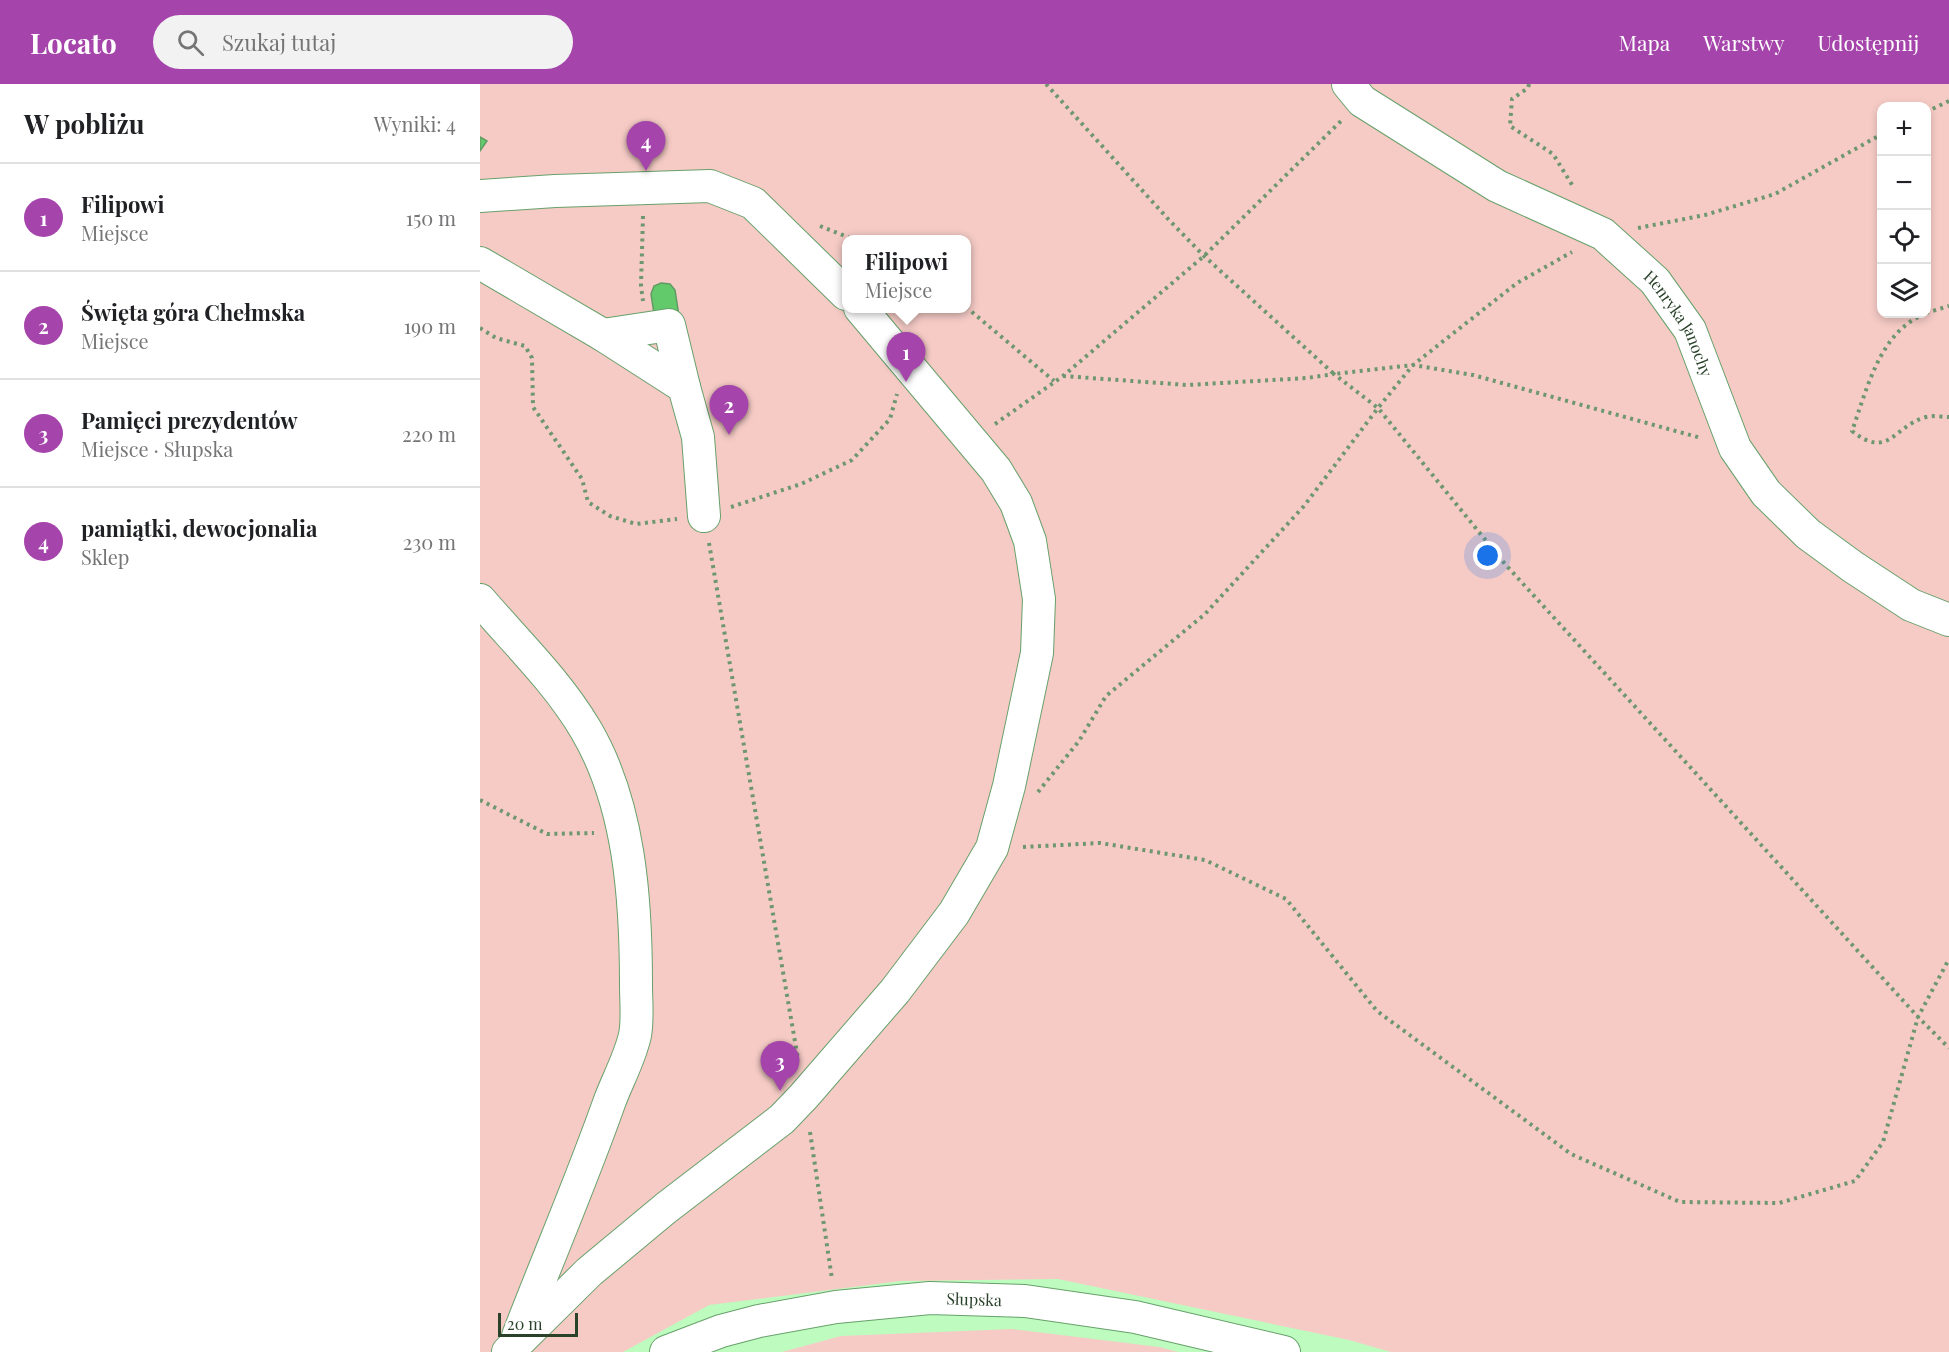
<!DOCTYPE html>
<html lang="pl">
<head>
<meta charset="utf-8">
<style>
	:root { --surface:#fff; --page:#f2f2f2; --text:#202124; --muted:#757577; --line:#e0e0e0; --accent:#a544ab }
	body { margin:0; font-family:"Playfair Display",serif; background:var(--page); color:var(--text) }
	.controls { position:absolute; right:18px; top:18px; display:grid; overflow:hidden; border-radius:12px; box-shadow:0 3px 9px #0003 }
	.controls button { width:54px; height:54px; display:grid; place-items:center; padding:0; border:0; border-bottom:2px solid var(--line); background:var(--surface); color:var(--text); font:30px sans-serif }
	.scale { position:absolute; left:18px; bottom:15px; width:80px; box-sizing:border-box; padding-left:6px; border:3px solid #2a422a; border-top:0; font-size:16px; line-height:21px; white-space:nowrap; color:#2a422a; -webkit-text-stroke:4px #fff; paint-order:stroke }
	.you { position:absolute; left:1008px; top:472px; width:21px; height:21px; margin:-15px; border:4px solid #fff; border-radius:50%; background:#1a73e8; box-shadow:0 0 0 9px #1a73e833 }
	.badge { display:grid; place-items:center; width:39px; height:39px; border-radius:50%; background:var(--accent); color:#fff; font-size:20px; font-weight:700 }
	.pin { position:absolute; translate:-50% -50px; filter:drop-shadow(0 2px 3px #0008) }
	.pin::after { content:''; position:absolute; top:32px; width:21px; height:18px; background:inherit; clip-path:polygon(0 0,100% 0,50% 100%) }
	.popup { position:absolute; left:362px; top:151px; width:129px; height:78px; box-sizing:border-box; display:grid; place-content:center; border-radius:12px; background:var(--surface); filter:drop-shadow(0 2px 4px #0005); font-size:20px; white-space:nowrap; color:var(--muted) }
	.popup b { font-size:22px; color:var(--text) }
	.popup::after { content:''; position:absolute; left:50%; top:100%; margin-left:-12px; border:12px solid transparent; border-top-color:var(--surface) }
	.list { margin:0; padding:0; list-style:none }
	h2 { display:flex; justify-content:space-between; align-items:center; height:78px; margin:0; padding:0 24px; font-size:26px }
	h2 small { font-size:20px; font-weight:400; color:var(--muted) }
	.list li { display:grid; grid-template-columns:39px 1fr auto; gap:18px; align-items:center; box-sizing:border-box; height:108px; padding:0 24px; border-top:2px solid var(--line) }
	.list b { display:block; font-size:22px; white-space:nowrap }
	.list p { margin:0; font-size:20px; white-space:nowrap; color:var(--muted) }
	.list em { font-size:20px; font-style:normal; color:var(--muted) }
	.icon { flex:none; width:33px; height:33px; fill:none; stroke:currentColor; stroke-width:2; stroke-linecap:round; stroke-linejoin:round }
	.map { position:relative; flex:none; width:1469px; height:1268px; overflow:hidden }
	header { display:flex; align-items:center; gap:36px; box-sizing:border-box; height:84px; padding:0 30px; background:var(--accent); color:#fff }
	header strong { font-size:28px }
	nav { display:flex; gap:33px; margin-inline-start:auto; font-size:21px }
	.search { width:420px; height:54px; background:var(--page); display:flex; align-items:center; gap:15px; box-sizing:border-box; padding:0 21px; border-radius:33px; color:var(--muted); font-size:22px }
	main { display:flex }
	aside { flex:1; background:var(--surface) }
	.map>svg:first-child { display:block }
	.green { fill:#f6cbc6; fill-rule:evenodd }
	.building { fill:#63ca6b; stroke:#619b64; stroke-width:1.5 }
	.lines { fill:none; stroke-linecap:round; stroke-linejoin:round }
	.minor-casing { stroke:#67a16a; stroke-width:34 }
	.path { stroke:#6e976f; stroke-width:4; stroke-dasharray:3 4.5; stroke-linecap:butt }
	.minor { stroke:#fff; stroke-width:32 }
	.labels { text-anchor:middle; stroke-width:4.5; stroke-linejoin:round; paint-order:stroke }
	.street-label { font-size:16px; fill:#2a422a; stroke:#fff }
</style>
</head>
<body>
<header>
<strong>Locato</strong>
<div class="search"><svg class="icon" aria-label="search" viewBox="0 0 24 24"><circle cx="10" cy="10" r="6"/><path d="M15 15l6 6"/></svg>Szukaj tutaj</div>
<nav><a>Mapa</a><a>Warstwy</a><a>Udostępnij</a></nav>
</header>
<main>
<aside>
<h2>W pobliżu<small>Wyniki: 4</small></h2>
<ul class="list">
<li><span class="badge">1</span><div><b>Filipowi</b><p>Miejsce</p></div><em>150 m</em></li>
<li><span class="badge">2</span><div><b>Święta góra Chełmska</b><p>Miejsce</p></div><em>190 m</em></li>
<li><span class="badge">3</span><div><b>Pamięci prezydentów</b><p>Miejsce · Słupska</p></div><em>220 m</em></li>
<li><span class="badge">4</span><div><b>pamiątki, dewocjonalia</b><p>Sklep</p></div><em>230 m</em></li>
</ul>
</aside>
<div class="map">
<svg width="1469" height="1268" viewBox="0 0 1469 1268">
	<rect width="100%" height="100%" fill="#befbbf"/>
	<path class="green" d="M0,0H1469V1268H911L869,1256L578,1195L421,1197L229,1221L143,1268H0ZM1402,22H1446V230H1402ZM366,156H486V224H366Z
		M532,1245L679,1263L698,1268H302L361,1252Z"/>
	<path class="building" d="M0,53L7,57L0,67Z
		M181,199L190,200L195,206L199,232L175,236L171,210L174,202Z"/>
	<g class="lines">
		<g class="minor-casing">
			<g id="minor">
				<path id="s1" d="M868,0L882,17L1017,102L1123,150L1175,197L1210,246L1255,364L1286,409L1328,450L1373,483L1431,521L1469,536"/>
				<path d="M0,112L75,107L230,102L273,119L366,210"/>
				<path d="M0,179L123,251L204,303L218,353L224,432"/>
				<path d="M123,251L189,241L204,303"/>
				<path d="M0,516C36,558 77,597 106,646C150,721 156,816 156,901C156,917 158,936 155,951C150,974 137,997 129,1019C101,1098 68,1174 38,1252"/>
				<path d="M28,1268L109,1188L186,1124L302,1035L324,1012L415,907L474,829L512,764L529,702L557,569L559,515L550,457L536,419L516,386L380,224"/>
				<path id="s2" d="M186,1268L241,1247L279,1237L356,1223L450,1214L545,1217L655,1233L804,1268"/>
			</g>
		</g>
		<path class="path" d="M566,0L689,136L724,172L854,290L933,281L993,291L1221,354
			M1049,0L1048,4L1032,15L1030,42L1073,70L1094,104
			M1446,28L1469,17
			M163,132L161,202L163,217
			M340,142L375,156
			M1158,144L1225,131L1295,110L1402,50
			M486,223L574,297
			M1446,229L1469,222
			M1445,230C1400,247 1387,305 1372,347C1409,376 1412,343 1446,333C1453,331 1462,333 1469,333
			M0,244L16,254L45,262L52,274L53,323L102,395L108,418L130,432L156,440L197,435
			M583,292L707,301L827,294L854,290L898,324L1025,480L1438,933L1469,964
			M515,340L583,292L724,172L861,37
			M251,423L321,400L372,376L410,335L417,310
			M229,459L318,975
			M558,708L599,657L626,612L725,530L824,422L898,324L933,281L1037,199L1092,168
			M0,716L67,750L114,749
			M543,763L620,759L725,776L806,815L897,927L1091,1070L1200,1118L1299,1119L1375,1097L1403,1058L1438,933L1469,875
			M330,1048L352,1195"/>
		<use href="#minor" class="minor"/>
	</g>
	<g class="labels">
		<g class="street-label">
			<text dy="6" stroke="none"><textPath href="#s1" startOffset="417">Henryka Janochy</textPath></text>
			<text dy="6" stroke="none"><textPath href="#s2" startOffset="315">Słupska</textPath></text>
		</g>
	</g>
</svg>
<div class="controls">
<button>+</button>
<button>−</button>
<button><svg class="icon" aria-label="locate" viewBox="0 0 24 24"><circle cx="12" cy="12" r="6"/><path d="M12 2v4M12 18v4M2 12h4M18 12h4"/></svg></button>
<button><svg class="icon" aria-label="layers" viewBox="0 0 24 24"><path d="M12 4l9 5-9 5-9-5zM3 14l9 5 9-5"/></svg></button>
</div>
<div class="scale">20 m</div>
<div class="you"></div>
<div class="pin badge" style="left:426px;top:298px">1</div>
<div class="popup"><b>Filipowi</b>Miejsce</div>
<div class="pin badge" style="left:249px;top:351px">2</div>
<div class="pin badge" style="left:300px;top:1007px">3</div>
<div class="pin badge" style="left:166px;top:87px">4</div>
</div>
</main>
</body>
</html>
